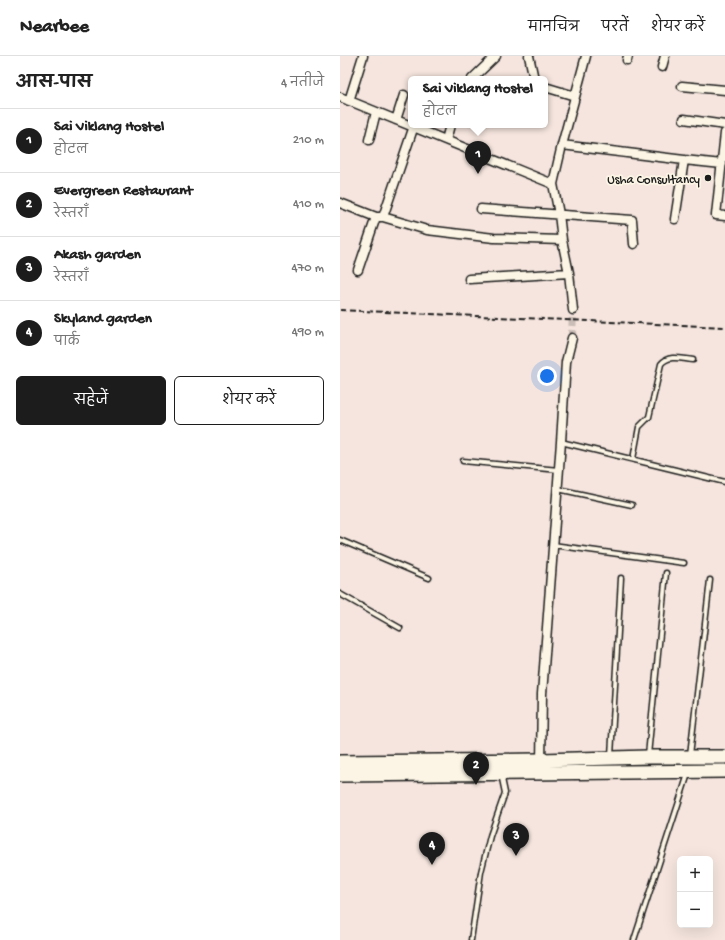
<!DOCTYPE html>
<html lang="hi">
<head>
<meta charset="utf-8">
<style>
	:root { --surface:#fff; --page:#f6f6f6; --text:#222; --muted:#767676; --line:#e0e0e0; --accent:#1c1c1c }
	body { margin:0; font-family:"Gochi Hand","Playpen Sans Deva",sans-serif; background:var(--page); color:var(--text) }
	.controls { position:absolute; right:12px; bottom:12px; display:grid; overflow:hidden; border-radius:6px; box-shadow:0 4px 16px #0002 }
	.controls button { width:36px; height:36px; display:grid; place-items:center; padding:0; border:0; border-bottom:1px solid var(--line); background:var(--surface); color:var(--text); font:20px sans-serif }
	.you { position:absolute; left:207px; top:320px; width:14px; height:14px; margin:-10px; border:3px solid #fff; border-radius:50%; background:#1a73e8; box-shadow:0 0 0 6px #1a73e833 }
	.badge { display:grid; place-items:center; width:26px; height:26px; border-radius:50%; background:var(--accent); color:#fff; font-size:13px; font-weight:700 }
	.pin { position:absolute; translate:-50% -33px; filter:drop-shadow(0 1px 2px #0008) }
	.pin::after { content:''; position:absolute; top:21px; width:14px; height:12px; background:inherit; clip-path:polygon(0 0,100% 0,50% 100%) }
	.popup { position:absolute; left:68px; top:20px; width:140px; height:52px; box-sizing:border-box; display:grid; place-content:center; border-radius:6px; background:var(--surface); filter:drop-shadow(0 1px 3px #0005); font-size:13px; white-space:nowrap; color:var(--muted) }
	.popup b { font-size:15px; color:var(--text) }
	.popup::after { content:''; position:absolute; left:50%; top:100%; margin-left:-8px; border:8px solid transparent; border-top-color:var(--surface) }
	.list { margin:0; padding:0; list-style:none }
	h2 { display:flex; justify-content:space-between; align-items:center; height:52px; margin:0; padding:0 16px; font-size:17px }
	h2 small { font-size:13px; font-weight:400; color:var(--muted) }
	.list li { display:grid; grid-template-columns:26px 1fr auto; gap:12px; align-items:center; box-sizing:border-box; height:64px; padding:0 16px; border-top:1px solid var(--line) }
	.list b { display:block; font-size:15px; white-space:nowrap }
	.list p { margin:0; font-size:13px; white-space:nowrap; color:var(--muted) }
	.list em { font-size:13px; font-style:normal; color:var(--muted) }
	.actions { display:flex; gap:8px; padding:12px 16px }
	.actions a { flex:1; padding:9px 0; border:1px solid var(--accent); border-radius:6px; text-align:center; font-size:14px; color:var(--accent) }
	.actions .main { background:var(--accent); color:#fff }
	.map { position:relative; flex:none; width:385px; height:884px; overflow:hidden }
	header { display:flex; align-items:center; gap:24px; box-sizing:border-box; height:56px; padding:0 20px; background:var(--surface); border-bottom:1px solid var(--line) }
	header strong { font-size:19px }
	nav { display:flex; gap:22px; margin-inline-start:auto; font-size:14px }
	main { display:flex }
	aside { flex:1; background:var(--surface) }
	.map>svg:first-child { display:block }
	.lines { fill:none; stroke-linecap:round; stroke-linejoin:round }
	.minor-tunnel { stroke:#cabdb7; stroke-width:8; stroke-dasharray:8 4; stroke-linecap:butt }
	.service-casing { stroke:#1c1c1c; stroke-width:7 }
	.minor-casing { stroke:#1c1c1c; stroke-width:11 }
	.primary-casing { stroke:#1c1c1c; stroke-width:16 }
	.service { stroke:#fcf5e5; stroke-width:4 }
	.minor { stroke:#fcf5e5; stroke-width:8 }
	.primary { stroke:#fcf5e5; stroke-width:13 }
	.rail { stroke:#1c1c1c; stroke-width:2; stroke-dasharray:6 3; stroke-linecap:butt }
	.poi-dot { fill:#1c1c1c; stroke:#fcf5e5; stroke-width:1.5 }
	.labels { text-anchor:middle; stroke-width:3.5; stroke-linejoin:round; paint-order:stroke }
	.poi-label { font-size:13px; fill:#1c1c1c; stroke:#fcf5e5; text-anchor:end }
</style>
</head>
<body>
<header>
<strong>Nearbee</strong>
<nav><a>मानचित्र</a><a>परतें</a><a>शेयर करें</a></nav>
</header>
<main>
<aside>
<h2>आस-पास<small>4 नतीजे</small></h2>
<ul class="list">
<li><span class="badge">1</span><div><b>Sai Viklang Hostel</b><p>होटल</p></div><em>210 m</em></li>
<li><span class="badge">2</span><div><b>Evergreen Restaurant</b><p>रेस्तराँ</p></div><em>410 m</em></li>
<li><span class="badge">3</span><div><b>Akash garden</b><p>रेस्तराँ</p></div><em>470 m</em></li>
<li><span class="badge">4</span><div><b>Skyland garden</b><p>पार्क</p></div><em>490 m</em></li>
</ul>
<div class="actions"><a class="main">सहेजें</a><a>शेयर करें</a></div>
</aside>
<div class="map">
<svg width="385" height="884" viewBox="0 0 385 884">
	<rect width="100%" height="100%" fill="#f5e5de"/>
	<filter id="ink" filterUnits="userSpaceOnUse"><feTurbulence type="fractalNoise" baseFrequency=".025" numOctaves="2"/><feDisplacementMap in="SourceGraphic" scale="8" xChannelSelector="R" yChannelSelector="G"/><feConvolveMatrix kernelMatrix="1 2 1 2 8 2 1 2 1" color-interpolation-filters="sRGB"/></filter>
	<g filter="url(#ink)">
		<g class="lines">
			<path class="minor-tunnel" d="M232,282L233,254"/>
			<g class="service-casing">
				<path id="service" d="M221,386L385,426
					M293,403L299,371L309,361L321,308C329,298 342,303 353,304
					M123,405L219,414
					M218,433L292,449
					M0,484L89,522
					M213,489L344,507
					M0,538L60,572
					M308,699L326,517
					M350,699L370,524
					M271,700L281,522
					M131,884L141,816L150,780L165,737L161,718
					M294,884L348,718"/>
			</g>
			<g class="minor-casing">
				<path id="minor" d="M189,0L194,23
					M287,4L288,0
					M322,11L325,0
					M132,23L156,0
					M342,30L385,34
					M205,31L235,40
					M0,41L213,128
					M9,45L23,0
					M344,63L385,69
					M56,64L64,39
					M385,77L376,159L385,160
					M29,84L36,56
					M106,84L110,69
					M222,89L344,104L382,108
					M0,147L36,161H43L87,174L154,182L222,184
					M141,153L292,164L294,188
					M43,161L74,70
					M335,163L344,104
					M18,214L36,161
					M129,223L229,217
					M233,254L229,217L222,184L219,158L213,128L222,89L246,0
					M201,708L202,638L221,386L226,306L232,282"/>
			</g>
			<g class="primary-casing">
				<path id="primary" d="M0,706L201,704L308,701H385
					M0,719L385,715"/>
			</g>
			<use href="#service" class="service"/>
			<use href="#minor" class="minor"/>
			<use href="#primary" class="primary"/>
			<path class="rail" d="M0,254L385,271"/>
		</g>
	</g>
	<circle class="poi-dot" cx="368" cy="122" r="4"/>
	<g class="labels">
		<g class="poi-label">
			<text x="360" y="127">Usha Consultancy</text>
		</g>
	</g>
</svg>
<div class="controls">
<button>+</button>
<button>−</button>
</div>
<div class="you"></div>
<div class="pin badge" style="left:138px;top:118px">1</div>
<div class="popup"><b>Sai Viklang Hostel</b>होटल</div>
<div class="pin badge" style="left:136px;top:729px">2</div>
<div class="pin badge" style="left:176px;top:800px">3</div>
<div class="pin badge" style="left:92px;top:809px">4</div>
</div>
</main>
</body>
</html>
